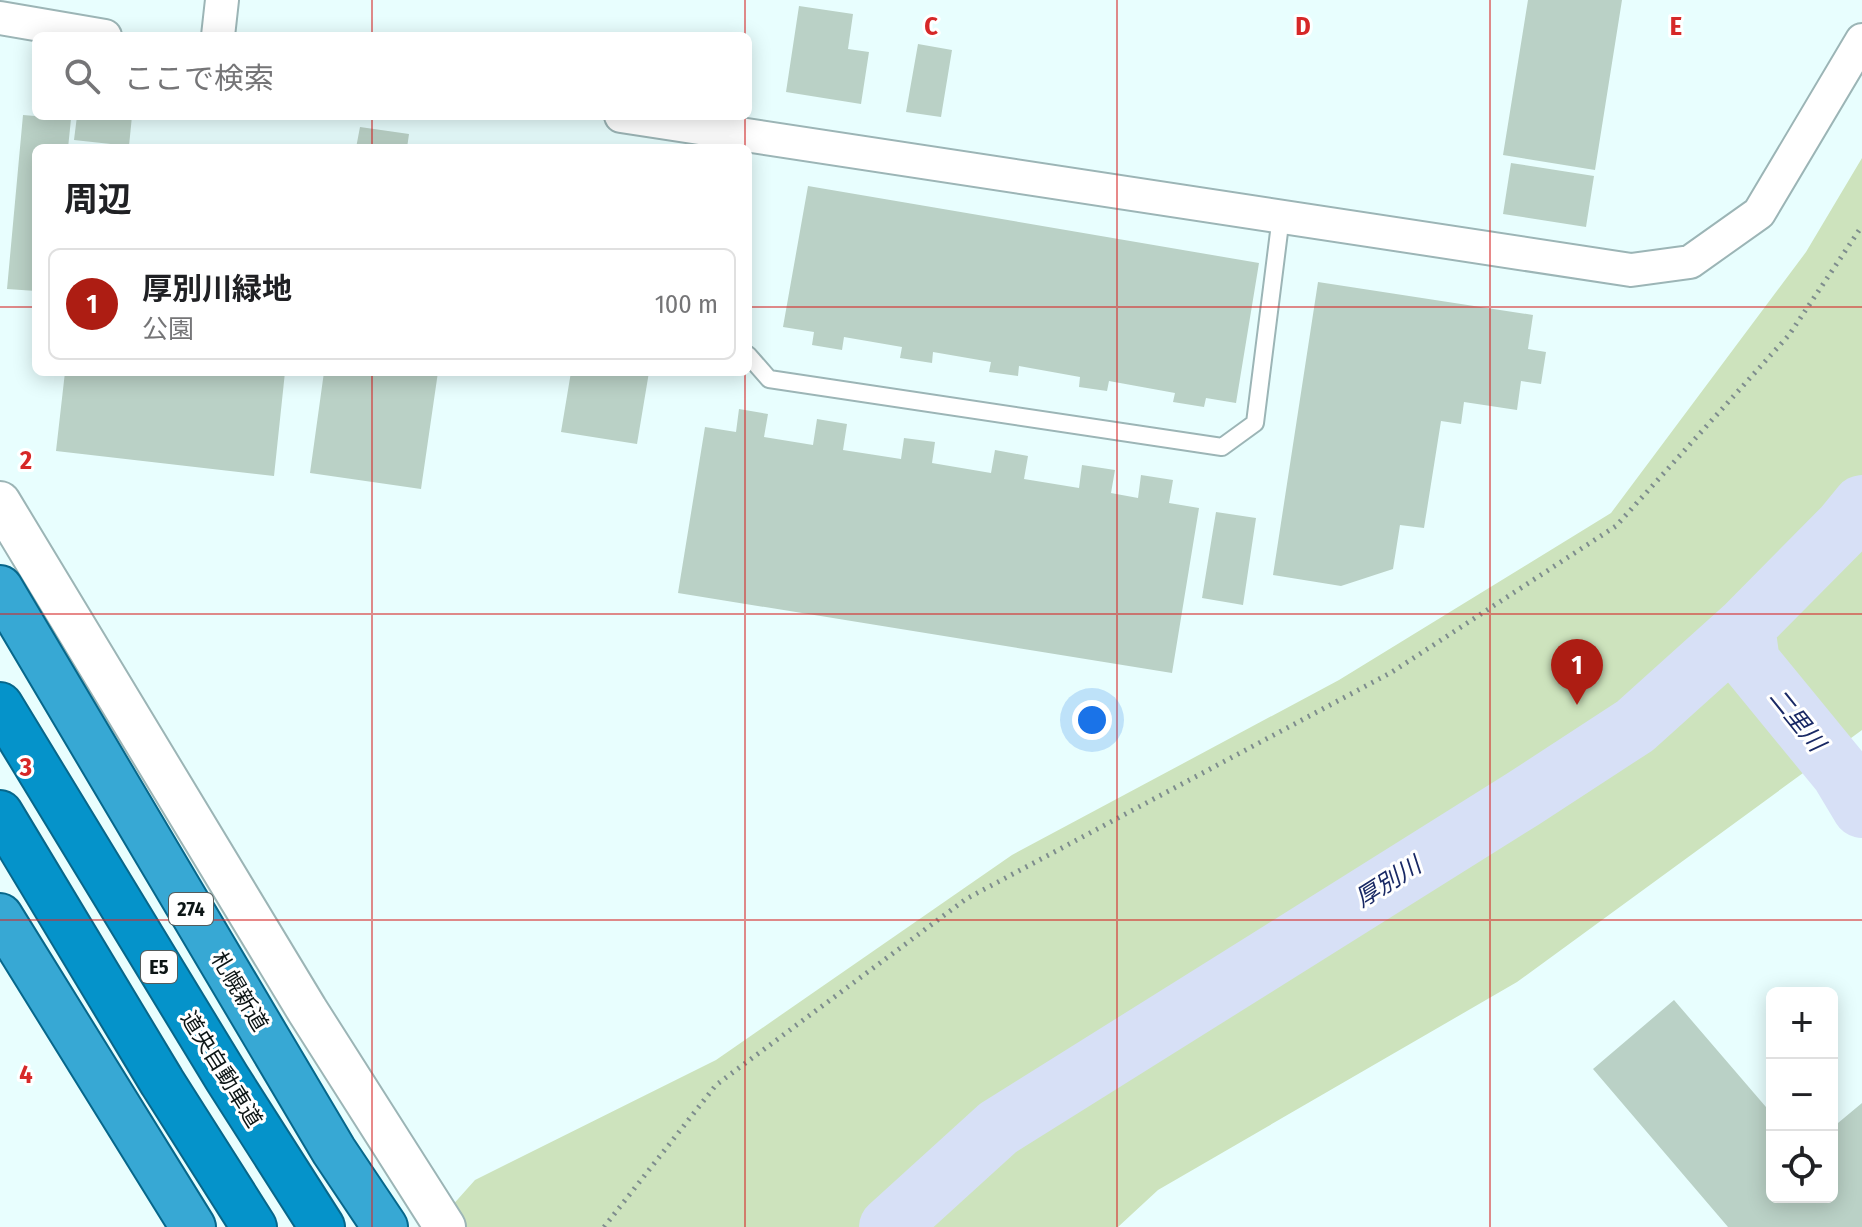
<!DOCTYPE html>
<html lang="ja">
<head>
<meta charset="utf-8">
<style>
	:root { --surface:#fff; --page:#f6f6f6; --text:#202124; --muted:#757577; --line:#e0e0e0; --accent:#ad1d13 }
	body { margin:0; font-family:"Fira Sans Condensed","Noto Sans JP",sans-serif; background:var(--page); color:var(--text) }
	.controls { position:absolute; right:24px; bottom:24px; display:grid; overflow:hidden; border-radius:12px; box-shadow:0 4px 20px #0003 }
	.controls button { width:72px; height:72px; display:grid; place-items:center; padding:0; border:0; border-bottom:2px solid var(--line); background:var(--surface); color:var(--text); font:40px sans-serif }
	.you { position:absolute; left:1092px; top:720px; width:28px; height:28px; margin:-20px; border:6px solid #fff; border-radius:50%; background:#1a73e8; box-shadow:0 0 0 12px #1a73e833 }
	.badge { display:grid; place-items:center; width:52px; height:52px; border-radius:50%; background:var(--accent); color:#fff; font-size:26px; font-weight:700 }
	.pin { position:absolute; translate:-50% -66px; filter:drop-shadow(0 2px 4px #0008) }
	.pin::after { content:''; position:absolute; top:42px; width:28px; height:24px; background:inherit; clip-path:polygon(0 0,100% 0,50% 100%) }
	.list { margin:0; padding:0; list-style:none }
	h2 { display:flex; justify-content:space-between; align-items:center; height:104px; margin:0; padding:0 32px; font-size:34px }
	h2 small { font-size:26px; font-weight:400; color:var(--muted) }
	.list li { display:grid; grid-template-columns:52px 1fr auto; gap:24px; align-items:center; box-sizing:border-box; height:112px; margin:0 16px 16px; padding:0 16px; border:2px solid var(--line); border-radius:12px }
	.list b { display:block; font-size:30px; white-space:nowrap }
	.list p { margin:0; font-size:26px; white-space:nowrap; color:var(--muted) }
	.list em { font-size:26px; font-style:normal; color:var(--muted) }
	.icon { flex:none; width:44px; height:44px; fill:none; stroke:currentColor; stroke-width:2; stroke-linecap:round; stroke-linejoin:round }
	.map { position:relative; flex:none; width:1862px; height:1227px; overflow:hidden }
	.search { position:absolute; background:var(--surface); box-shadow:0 4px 20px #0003; left:32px; top:32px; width:720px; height:88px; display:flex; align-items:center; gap:20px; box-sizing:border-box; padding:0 28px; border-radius:12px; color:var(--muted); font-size:30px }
	.panel { position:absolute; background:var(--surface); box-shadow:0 4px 20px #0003; left:32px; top:144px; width:720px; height:232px; border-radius:12px }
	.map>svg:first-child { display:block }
	.green { fill:#cde3bd }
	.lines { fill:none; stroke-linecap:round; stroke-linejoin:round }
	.river { stroke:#d7e0f6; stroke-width:60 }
	.building { fill:#bad1c6 }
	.service-casing { stroke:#9cb5b6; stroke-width:20 }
	.minor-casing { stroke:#9cb5b6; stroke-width:36 }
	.tertiary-casing { stroke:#9cb5b6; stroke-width:44 }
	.trunk-casing { stroke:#07678b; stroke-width:48 }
	.motorway-casing { stroke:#07678b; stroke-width:48 }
	.path { stroke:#7e8d8d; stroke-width:5; stroke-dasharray:2 6; stroke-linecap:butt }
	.service { stroke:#fff; stroke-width:16 }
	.minor { stroke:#fff; stroke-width:32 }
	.tertiary { stroke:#fff; stroke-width:40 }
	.trunk { stroke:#37a8d4; stroke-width:44 }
	.motorway { stroke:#0593ca; stroke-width:44 }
	.grid { fill:none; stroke:#d62828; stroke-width:2; stroke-opacity:0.55 }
	.labels { text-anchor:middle; stroke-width:6; stroke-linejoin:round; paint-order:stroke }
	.shield { fill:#fff; stroke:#555b5b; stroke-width:2 }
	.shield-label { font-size:20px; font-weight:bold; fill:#0c1515 }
	.street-label { font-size:22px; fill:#0c1515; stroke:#fff }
	.water-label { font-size:24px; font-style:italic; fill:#192965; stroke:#fff }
	.grid-label { font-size:26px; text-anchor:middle; font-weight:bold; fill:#d62828; stroke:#fff; stroke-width:6; stroke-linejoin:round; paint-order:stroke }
</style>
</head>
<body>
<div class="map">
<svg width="1862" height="1227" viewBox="0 0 1862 1227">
	<rect width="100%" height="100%" fill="#e8fefe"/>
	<path class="green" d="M1862,158V730L1517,982L1158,1190L1118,1227H433L475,1180L716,1060L1012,855L1339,680L1611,513L1806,252Z"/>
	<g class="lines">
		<path class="river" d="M1745,627L1750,662L1841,773L1862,808
			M889,1227L998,1128L1523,799L1635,726L1745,627L1844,527L1862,505"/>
	</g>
	<path class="building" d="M1528,0H1622L1595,170L1503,155Z
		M799,6L853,14L848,49L869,52L861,104L786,92Z
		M918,44L952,50L941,117L906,112Z
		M23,115L71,119L68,148H36V291L7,289Z
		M77,116H132L129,146L74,140Z
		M360,127L409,134L407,148H356Z
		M1511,163L1594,176L1586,227L1503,214Z
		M808,186L1259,263L1236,403L1206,398L1204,407L1173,402L1175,393L1109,381L1107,391L1079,387L1080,377L1019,366L1018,376L989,372L991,362L933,352L932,363L900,358L902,347L844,337L842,350L812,345L814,332L783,327Z
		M1318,282L1533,315L1528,349L1546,352L1541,384L1521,381L1517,410L1464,402L1461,424L1441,421L1424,528L1400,525L1393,569L1341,586L1273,575Z
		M65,372H285L274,476L56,451Z
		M324,372H438L421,489L310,473Z
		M571,372H649L637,444L561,432Z
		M739,409L768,414L764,437L813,445L817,419L847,424L843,450L901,459L904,438L935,442L932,463L991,473L995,450L1028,456L1024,479L1079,488L1082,465L1115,470L1111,493L1138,498L1141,475L1173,480L1169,503L1199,508L1172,673L678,593L705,427L736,432Z
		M1216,512L1256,518L1243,605L1202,598Z
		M1674,1000L1772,1114V1197H1832V1128L1862,1103V1227H1728L1593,1069Z"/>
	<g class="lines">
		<g class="service-casing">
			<path id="service" d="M748,355L769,379L1222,447L1255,423L1281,216"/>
		</g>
		<g class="minor-casing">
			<path id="minor" d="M0,18L105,36
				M218,36L222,0
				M621,116L1631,270L1690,262L1759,213L1862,40"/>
		</g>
		<g class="tertiary-casing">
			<path id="tertiary" d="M0,502L307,1010L445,1227"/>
		</g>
		<g class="trunk-casing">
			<path id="trunk" d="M0,588L334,1151L385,1227
				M0,916L193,1227"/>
		</g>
		<g class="motorway-casing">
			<path id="motorway" d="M0,705L227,1078L322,1227
				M0,813L162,1082L254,1227"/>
		</g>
		<path class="path" d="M604,1227L716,1085L966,899L1392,672L1616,526L1789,335L1862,226"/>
		<use href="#service" class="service"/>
		<use href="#minor" class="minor"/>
		<use href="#tertiary" class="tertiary"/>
		<use href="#trunk" class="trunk"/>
		<use href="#motorway" class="motorway"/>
	</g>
	<path class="grid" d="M372,0V36M745,0V36M1117,0V1227M1490,0V1227M372,116V148M745,116V148M0,307H36M748,307H1862M372,372V1227M745,372V1227M0,614H1862M0,920H1862"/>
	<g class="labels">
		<g class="shield">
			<rect x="169" y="893" width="44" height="32" rx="6"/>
			<rect x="141" y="951" width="36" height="32" rx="6"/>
		</g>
		<g class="shield-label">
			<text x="191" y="916">274</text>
			<text x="159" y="974">E5</text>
		</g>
		<g class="street-label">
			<text transform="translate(240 991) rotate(59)" y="8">札幌新道</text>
			<text transform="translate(222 1069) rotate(58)" y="8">道央自動車道</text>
		</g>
		<g class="water-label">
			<text transform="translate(1797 720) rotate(51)" y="8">二里川</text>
			<text transform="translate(1388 882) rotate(-32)" y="8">厚別川</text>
		</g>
	</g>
	<g class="grid-label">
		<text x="931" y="35">C</text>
		<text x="1303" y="35">D</text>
		<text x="1676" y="35">E</text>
		<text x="26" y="469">2</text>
		<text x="26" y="776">3</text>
		<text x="26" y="1083">4</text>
	</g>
</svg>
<div class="controls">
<button>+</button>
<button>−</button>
<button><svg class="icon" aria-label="locate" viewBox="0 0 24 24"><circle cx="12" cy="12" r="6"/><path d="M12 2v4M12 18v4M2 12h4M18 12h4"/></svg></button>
</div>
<div class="you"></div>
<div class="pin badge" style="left:1577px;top:705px">1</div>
<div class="search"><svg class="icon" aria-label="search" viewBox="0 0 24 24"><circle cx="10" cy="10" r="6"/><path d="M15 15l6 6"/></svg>ここで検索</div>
<section class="panel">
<h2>周辺<small></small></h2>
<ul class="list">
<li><span class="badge">1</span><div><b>厚別川緑地</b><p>公園</p></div><em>100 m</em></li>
</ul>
</section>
</div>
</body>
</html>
